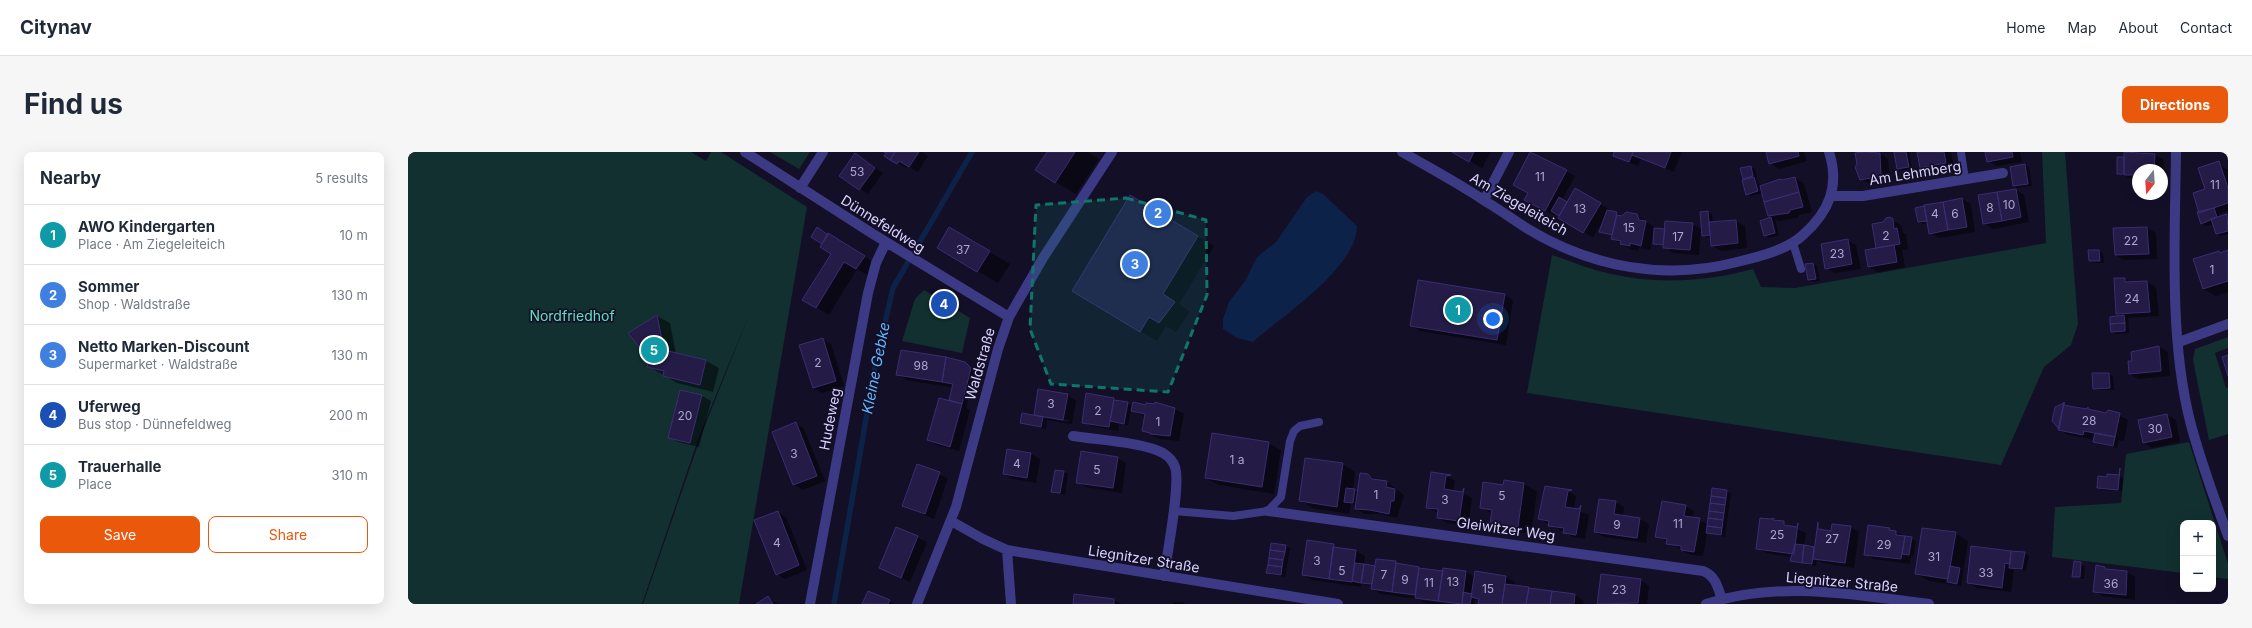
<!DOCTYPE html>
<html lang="en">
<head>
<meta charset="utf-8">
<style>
	:root { --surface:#fff; --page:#f6f6f7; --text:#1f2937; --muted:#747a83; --line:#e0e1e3; --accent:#ea580c }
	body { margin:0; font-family:Inter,sans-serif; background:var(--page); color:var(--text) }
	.controls { position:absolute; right:12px; bottom:12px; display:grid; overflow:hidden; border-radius:8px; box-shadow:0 4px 16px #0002 }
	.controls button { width:36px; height:36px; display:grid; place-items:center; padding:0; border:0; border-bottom:1px solid var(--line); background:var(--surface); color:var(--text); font:20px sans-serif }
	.compass { position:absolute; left:1724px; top:12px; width:36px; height:36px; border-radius:50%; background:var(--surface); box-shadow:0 4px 16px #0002; rotate:197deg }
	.you { position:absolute; left:1085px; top:167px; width:14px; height:14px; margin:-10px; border:3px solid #fff; border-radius:50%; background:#1a73e8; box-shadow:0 0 0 6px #1a73e833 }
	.badge { display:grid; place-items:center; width:26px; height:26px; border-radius:50%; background:var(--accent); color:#fff; font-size:13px; font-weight:700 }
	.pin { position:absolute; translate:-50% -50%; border:2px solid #fff; box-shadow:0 1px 4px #0006 }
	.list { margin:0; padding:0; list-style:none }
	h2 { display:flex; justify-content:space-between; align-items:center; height:52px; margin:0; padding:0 16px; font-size:17px }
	h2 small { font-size:13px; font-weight:400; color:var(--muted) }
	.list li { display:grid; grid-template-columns:26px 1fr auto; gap:12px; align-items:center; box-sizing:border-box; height:60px; padding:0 16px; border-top:1px solid var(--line) }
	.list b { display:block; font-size:15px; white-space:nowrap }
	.list p { margin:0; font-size:13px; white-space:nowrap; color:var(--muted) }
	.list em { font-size:13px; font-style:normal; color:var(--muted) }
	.actions { display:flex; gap:8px; padding:12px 16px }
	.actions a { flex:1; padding:9px 0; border:1px solid var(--accent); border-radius:8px; text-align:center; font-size:14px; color:var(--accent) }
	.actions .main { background:var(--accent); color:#fff }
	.map { position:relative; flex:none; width:1820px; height:452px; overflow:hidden; border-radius:8px }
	header { display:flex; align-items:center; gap:24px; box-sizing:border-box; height:56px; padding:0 20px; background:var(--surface); border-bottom:1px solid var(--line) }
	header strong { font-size:19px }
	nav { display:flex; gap:22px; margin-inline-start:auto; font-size:14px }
	.intro { display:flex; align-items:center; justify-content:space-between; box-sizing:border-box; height:96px; padding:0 24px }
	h1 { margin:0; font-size:28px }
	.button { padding:10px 18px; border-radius:8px; background:var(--accent); color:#fff; font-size:14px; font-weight:700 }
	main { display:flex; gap:24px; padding:0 24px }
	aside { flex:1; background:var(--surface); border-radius:8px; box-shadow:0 4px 16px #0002 }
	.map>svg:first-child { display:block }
	.green { fill:#12302f }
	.water { fill:#0c2248 }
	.shadow { fill:#0007; fill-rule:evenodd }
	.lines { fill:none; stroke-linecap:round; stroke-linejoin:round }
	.stream { stroke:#0c2248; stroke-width:5.5 }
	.building { fill:#241b47; stroke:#3b2d73 }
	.service { stroke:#3d3a85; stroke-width:8 }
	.minor { stroke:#3d3a85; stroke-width:10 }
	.marked { fill:#0f766e; fill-opacity:0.2; stroke:#0f766e; stroke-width:3; stroke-dasharray:8 5; stroke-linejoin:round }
	.labels { text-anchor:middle; stroke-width:3.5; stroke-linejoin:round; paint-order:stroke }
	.number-label { font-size:12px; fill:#aca6d1 }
	.street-label { font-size:14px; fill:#d9d4ff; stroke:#130f26 }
	.park-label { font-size:14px; fill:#5fe0c0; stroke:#130f26 }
	.water-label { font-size:15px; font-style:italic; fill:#62b6ff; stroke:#130f26 }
</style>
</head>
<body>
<header>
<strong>Citynav</strong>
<nav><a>Home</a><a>Map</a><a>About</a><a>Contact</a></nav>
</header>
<div class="intro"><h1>Find us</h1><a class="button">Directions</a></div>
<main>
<aside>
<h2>Nearby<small>5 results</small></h2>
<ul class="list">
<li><span class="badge" style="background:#0f9aa8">1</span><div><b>AWO Kindergarten</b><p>Place · Am Ziegeleiteich</p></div><em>10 m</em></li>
<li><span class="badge" style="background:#3f7fe0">2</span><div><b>Sommer</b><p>Shop · Waldstraße</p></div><em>130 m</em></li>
<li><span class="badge" style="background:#3f7fe0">3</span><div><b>Netto Marken-Discount</b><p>Supermarket · Waldstraße</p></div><em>130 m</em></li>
<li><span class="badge" style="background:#1a4fb4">4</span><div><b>Uferweg</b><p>Bus stop · Dünnefeldweg</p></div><em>200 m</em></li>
<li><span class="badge" style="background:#0f9aa8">5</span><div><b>Trauerhalle</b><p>Place</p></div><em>310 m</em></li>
</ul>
<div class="actions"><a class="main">Save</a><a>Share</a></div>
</aside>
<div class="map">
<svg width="1820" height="452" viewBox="0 0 1820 452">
	<rect width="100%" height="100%" fill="#130f26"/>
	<path class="green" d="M0,0H283L298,9L303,0H313L399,55L331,452H235L294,281L341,163L292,282L234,452H0Z
		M362,0H402L391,17Z
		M1634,0H1657L1670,172L1663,193L1636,215L1593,313L1119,241L1144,103C1162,109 1181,117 1199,121C1248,133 1297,130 1345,117L1353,135L1387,136L1638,91Z
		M516,138L562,166L554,201L494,189L507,147Z
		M1820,185V196L1807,201L1818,236L1820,235V282L1801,288L1785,208L1787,197Z
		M1781,290L1820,412V427L1805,425V371H1775V421L1644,405L1647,355L1713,351L1718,302Z"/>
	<path class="water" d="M908,39L915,42L949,74C949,116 874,164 845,190L829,186L815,177V167L821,150L837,129L849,105L868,90L899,45Z"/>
	<path class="shadow" d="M478,0H514L520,4L510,20L500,14L498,16L490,11L477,4Z
		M640,0H680L691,7L668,42L647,30Z
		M1046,0H1083L1074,16Z
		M1123,0L1167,24L1154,48L1160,51L1167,38L1201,57L1200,59L1209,61L1213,65L1229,63L1246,75V77L1257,78L1284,72L1293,77L1291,103L1265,101L1256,94H1250L1246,91V78L1242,98L1231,96L1230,99L1222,97L1204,87L1205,84L1192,80L1197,66L1185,85L1151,66L1152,63L1148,61L1146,63L1127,53L1121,41L1107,32Z
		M1207,0H1274L1266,20L1233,7L1230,14L1206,4Z
		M1358,0H1396L1399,9L1371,17L1362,11Z
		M1462,0H1471L1480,7L1482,29L1462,32L1453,27L1448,2Z
		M1487,0H1501L1504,17L1494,18L1489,16Z
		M1510,0H1543L1546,16L1521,20L1513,15Z
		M1578,0H1612L1614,10L1589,14L1580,9Z
		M1717,0H1734L1736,2L1747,3L1756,8L1754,29V18H1730V29L1710,21L1717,6Z
		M456,8L475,21L460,42L432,24Z
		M1810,11L1820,18V59L1811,62L1812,65L1820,63V82L1813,84L1809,82L1806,72L1798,74L1794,72L1791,62L1798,38Z
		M1617,13L1621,15L1624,34L1610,36L1606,34Z
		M1342,15L1347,17L1349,26L1347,27L1350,29L1352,35L1371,28L1374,29L1387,26L1396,31L1404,60L1391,63L1390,66L1370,69L1367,67L1371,83L1361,86L1357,83L1353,69L1365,66L1361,64L1355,41L1343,44L1339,42V28L1336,26Z
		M1608,38L1616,43L1621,70L1585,77L1576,71Z
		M1554,47L1563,52L1567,80L1531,86L1522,81L1520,71L1515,72L1511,70L1516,55Z
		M738,54L806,94L771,152L782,160L768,180L758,174L749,189L665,139Z
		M1299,60L1304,62L1305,71L1328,69L1337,74L1339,96L1313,99L1304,93L1303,85L1295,83ZM1307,81V83L1298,85V83Z
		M1484,68L1493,73L1495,81L1498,82L1500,97L1494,98L1497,115L1470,120L1461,115L1469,97L1465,73Z
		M1739,76L1748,81L1749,107L1716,108L1708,103L1707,77Z
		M421,83L469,112L461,124L449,117L421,163L396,148L424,102L415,92Z
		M562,88L602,112L590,131L530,96Z
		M1439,88L1448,93L1453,117L1427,121L1418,116Z
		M1681,99H1691L1695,102L1696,111H1686L1682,109Z
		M1820,99V140L1808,144L1795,137L1786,108Z
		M1405,112L1409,114L1412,129L1405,130L1401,128Z
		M1716,127L1723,131L1739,130L1748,135L1751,164L1720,166L1721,181L1708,182L1704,179L1714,165L1709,161Z
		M1096,143L1105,148L1098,193L1012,179L1003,174Z
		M249,164L262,171L268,202L298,209L311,216L305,240L269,231L240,214Z
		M414,187L423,192L436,234L414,241L405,236Z
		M1751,195L1760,200L1762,224L1731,227L1722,222Z
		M556,211L567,219L558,256L562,258L551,299L529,293L520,288L546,250L542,248L546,234L543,233L542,235L498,228L490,222Z
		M1701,222L1705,224L1706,238H1690L1686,236Z
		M273,239L294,244L303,249L291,295L270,290L261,285Z
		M631,239L659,243L668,249L664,272L639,268L638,277L613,271L627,264ZM635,264L661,268L660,270L635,266Z
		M706,247L725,254L748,253V251L759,253L776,262L771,289L752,287L735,279L737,265L723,258L720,273L711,272L710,279L684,274L675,269Z
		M1656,252L1711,263L1720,268L1716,289L1711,288L1709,296L1690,292L1686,289L1687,284L1685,283L1684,287L1660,283L1652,278Z
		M1759,263L1768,268L1772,290L1744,296L1736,291Z
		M388,271L396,277L417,329L395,338L386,333Z
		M860,291L873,298L866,342L811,333L798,326Z
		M623,302L632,307L628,331L605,327L596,322Z
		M709,306L718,311L714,341L678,335L669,330Z
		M934,312L947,320L945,338L950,340L960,323L969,328L979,330L996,343L989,366L972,362H957L948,357V353L943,352L941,362L905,356L892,349Z
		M509,313L540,326L526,367L495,354Z
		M656,320L660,322L657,343L645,339Z
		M1038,323L1047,329L1045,339L1055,341L1064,346L1060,374L1039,371L1030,366V361L1019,355Z
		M1711,324L1715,326L1714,339L1694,338L1690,335L1700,326Z
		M1116,332L1129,340L1123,382L1096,378L1083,370L1085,362L1073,355L1096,334Z
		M1160,339L1168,344L1166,357L1181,363L1177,387L1165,385L1131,367Z
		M1319,339L1323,342L1317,385L1299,381L1295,404L1283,403L1248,384L1277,354L1286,359L1285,366L1300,372Z
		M1207,350L1216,355L1215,364L1232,367L1241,372L1238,391L1196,385L1187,380Z
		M370,360L378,365L399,418L377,427L369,422Z
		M1366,367L1398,381L1396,394L1407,396L1424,380L1442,375L1451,380L1446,416L1415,411L1409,408L1408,414L1388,411L1384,409V405L1358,401L1349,396Z
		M488,376L519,390L502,430L472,416Z
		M1481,377L1508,389L1505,405L1503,404L1502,412L1466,407L1457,402Z
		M1547,381L1560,389L1553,434L1521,429L1508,421Z
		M899,390L948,399L957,404L956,414L967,415L968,408L1036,420V417L1058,420L1067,425L1068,420L1098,425L1107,430L1106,434L1167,443L1176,449L1175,452H1071V449L1067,447L1066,452H1055L1011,446L1013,448L1041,452H1026L1017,451L1010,447L973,442L964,437L965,433L953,432V435L904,428L895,423Z
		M877,394L882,396L877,425L864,423L860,420Z
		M1564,395L1616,401L1621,404L1618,419L1606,417L1603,440L1569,436L1560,430Z
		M1666,411L1677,414L1676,427L1665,424Z
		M1697,416L1702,418L1719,420L1727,425V448L1695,444L1687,439Z
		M1194,423L1232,428L1241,434L1239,452H1190Z
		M460,441L481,449L486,452H455Z
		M676,443L706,448L714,452H666Z
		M360,446L370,452H350Z
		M765,450H774L778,452H765Z"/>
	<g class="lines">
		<path class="stream" d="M426,452L468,209L485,136L564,0"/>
	</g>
	<path class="building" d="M476,0H487L482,8L476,4L478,1Z
		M487,0H511L501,15L491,9L489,12L482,8Z
		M639,0H667L647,31L627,18Z
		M1044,0H1066L1061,10Z
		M1122,0L1159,18L1137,59L1116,48L1120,41L1105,33Z
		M1206,0H1225L1221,10L1205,4Z
		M1225,0H1263L1257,16L1224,3Z
		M1358,0H1390L1391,4L1361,12Z
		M1456,0L1472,1L1473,24L1452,28L1447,15L1449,12L1447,1Z
		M1486,0H1498L1501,15L1489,17Z
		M1509,0H1536L1538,11L1512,16Z
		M1577,0H1604L1605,5L1579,10Z
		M1716,0L1747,2L1746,18H1730V29H1728V23H1716Z
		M447,1L467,16L451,38L431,24Z
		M1709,5H1716V22H1709Z
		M1811,9L1820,36V51L1791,61L1785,41L1797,37L1790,16Z
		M1617,12L1620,32L1605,34L1602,15Z
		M1343,14L1345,24L1335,27L1332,16Z
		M1346,25L1350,39L1338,43L1334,28Z
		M1387,25L1391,40L1356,50L1352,34L1372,27L1374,28Z
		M1167,36L1193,51L1175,81L1150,66Z
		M1608,37L1613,65L1594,69L1589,40Z
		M1391,40L1395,55L1382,58L1381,61L1360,64L1356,50Z
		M1589,40L1594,69L1575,72L1570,43Z
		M722,43L790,84L755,142L767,150L751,171L741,165L732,180L664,139Z
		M1151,45L1159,50L1151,64L1143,59Z
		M1554,46L1559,75L1540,78L1535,50Z
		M1535,50L1540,78L1521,82L1516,53Z
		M1516,54L1519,69L1510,70L1507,56Z
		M1806,56L1809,65L1793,72L1789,60Z
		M1199,58L1209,60L1204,83L1191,80Z
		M1300,59L1302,83L1294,84L1292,60Z
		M1218,60L1229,62L1231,68L1238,69L1233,94L1222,91V94L1212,92L1213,89L1203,87L1209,63L1214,64Z
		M1819,62L1820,79L1808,82L1803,67Z
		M1363,65L1367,81L1356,84L1352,69Z
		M1482,65L1485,67L1486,77L1489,76L1492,92L1468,96L1464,72L1475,70L1478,66Z
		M1328,68L1330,91L1303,94L1301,70Z
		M1257,69L1285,71L1282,98L1255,96Z
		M409,75L420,83L414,92L403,85Z
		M541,75L582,99L569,120L529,96Z
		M1739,75L1741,102L1707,103L1705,76Z
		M1246,76L1257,77L1255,93L1245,92Z
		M420,81L457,104L448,117L436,110L408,156L394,148L423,102L412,95Z
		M1440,87L1444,112L1417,117L1413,92Z
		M1486,93L1489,110L1460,115L1457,98Z
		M1680,98H1691L1692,109H1681Z
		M1820,98V129L1795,137L1785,107L1811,99L1812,101Z
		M1405,111L1408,127L1400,128L1397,112Z
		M1706,126H1717V130L1739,129L1742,160L1708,162Z
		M1010,128L1097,142L1089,188L1002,174Z
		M249,163L256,198L298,208L292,233L255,224L256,219L239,215L241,207L220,181Z
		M1716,163L1717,171L1702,172V165Z
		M1717,171V179L1703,180L1702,172Z
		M415,186L428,229L405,236L391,193Z
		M1751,194L1753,219L1721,222L1720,209H1724L1723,200Z
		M493,198L538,205L534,230L488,223Z
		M1820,203V224L1814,205Z
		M538,205L557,210L563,216L554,252L541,248L545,232L534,230Z
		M1684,221H1701L1702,236L1685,237Z
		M630,237L660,242L655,268L626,263Z
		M272,238L294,243L282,291L260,286Z
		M678,241L706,246L701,275L674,271Z
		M531,246L554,252L542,295L519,288Z
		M706,248L720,250L716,272L702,269Z
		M725,250L738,253V251L747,252V250L767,256L762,284L742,282V281L734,279L737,262L723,259Z
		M1656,250V253L1667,255L1679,257L1680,255V257L1698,261L1700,258L1712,261L1707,285L1676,279L1675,283L1650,278Z
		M1656,251L1651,277L1644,269L1647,255Z
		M614,261L635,265L633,275L612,271Z
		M1759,262L1764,285L1735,291L1730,268Z
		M388,270L409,324L385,333L364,280Z
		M804,281L861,290L854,335L797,326Z
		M1687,281L1707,285L1705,294L1685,290Z
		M599,297L623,301L619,326L595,322Z
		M673,299L710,305L705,336L668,331Z
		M897,306L935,311L929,355L891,349Z
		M509,312L532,320L517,362L494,354Z
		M1712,316L1710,338L1689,336L1690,324L1699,325V322L1711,323Z
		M647,318L656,319L652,341L643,340Z
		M1023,320L1043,323L1038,324L1036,337L1054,340L1056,336L1051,369L1029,366L1030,357L1018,356Z
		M952,321L960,322L964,327L979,329L978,335L987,337L986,349H983L981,362L962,358L947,357Z
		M1096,328L1116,331L1110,375L1082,371L1084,358L1072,356L1075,330L1095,333Z
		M1137,334L1164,338L1160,339L1157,355L1171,357L1173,353L1168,383L1155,381L1156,376L1140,374L1141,369L1130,367Z
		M938,336L947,337L945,351L936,350Z
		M1304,336L1319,338L1318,346L1303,344Z
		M1303,344L1318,346L1317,353L1302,351Z
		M1191,347L1208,349L1206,362L1232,366L1229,386L1186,380Z
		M1254,349L1278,353L1276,364L1292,366L1286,400L1273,398V394L1258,392L1259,387L1247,385Z
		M1302,351L1317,353L1316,361L1301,359Z
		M370,359L391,413L368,423L346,368Z
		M1301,359L1316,361L1315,368L1300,366Z
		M1300,366L1315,368L1314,376L1299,374Z
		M1352,366L1363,367L1366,366L1365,368L1376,369V373L1389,375L1390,371L1386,402L1348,397Z
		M1410,370V377L1423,379L1424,372L1443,374L1437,411L1405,407Z
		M1460,373L1482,376L1481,378L1488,379V383L1497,384L1493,407L1456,403Z
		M1299,374L1314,376L1313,383L1298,381Z
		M488,375L510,384L493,426L471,416Z
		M1514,376L1548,380L1540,427L1507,422Z
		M1497,384L1504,385L1501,403L1494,402Z
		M899,388L926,392L921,427L894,423Z
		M863,391L878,393L877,400L862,398Z
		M1387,392L1396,393L1394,411L1382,409Z
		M1396,393L1406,395L1404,412L1394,411Z
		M1563,394L1603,399L1602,412L1597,411L1594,436L1559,431Z
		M925,395L948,398L944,430L921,427Z
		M862,398L877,400L875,408L861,406Z
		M1603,399L1617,400L1614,417L1601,416Z
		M861,406L875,408L874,415L860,413Z
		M968,407L988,409L984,440L963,437Z
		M1666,409L1673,410L1672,425H1664Z
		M947,411L956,412L953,431L944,429Z
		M988,411L1011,415L1007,443L984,440Z
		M956,412L967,414L964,432L953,431Z
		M860,413L874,415L873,423L858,421Z
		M1688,413L1697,415V417L1719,419L1718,443L1685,440Z
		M1542,414L1552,416L1549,432L1539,430Z
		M1011,416L1035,419L1030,449L1007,446Z
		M1035,416L1058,419L1054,452L1030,449Z
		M1067,419L1098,424L1094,452H1070L1071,447L1063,445Z
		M1193,422L1233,427L1230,451L1189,452Z
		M1097,432L1121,435L1118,452H1094Z
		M1121,436L1144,439L1142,452H1118Z
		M460,439L482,448L480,452H454Z
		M1144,439L1167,442L1166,452H1142Z
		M1055,440L1064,442L1062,452H1054Z
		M666,442L706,447V452H665Z
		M360,444L365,452H348Z"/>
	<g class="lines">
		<path class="service" d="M1553,1L1557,27
			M1385,91L1393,117
			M766,359L825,364L860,359L873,345L882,289L886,279L892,274L911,270"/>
		<path class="minor" d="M337,0L465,82L601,165
			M994,0C1022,16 1050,31 1077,49C1092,58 1106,68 1120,77C1183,115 1257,129 1329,110C1350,105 1379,98 1395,83C1421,60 1432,34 1421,0
			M1768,0C1767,85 1761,186 1782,269C1792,308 1806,346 1820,384
			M392,36L415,0
			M1424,44H1455L1595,21
			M1076,48L1101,0
			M1771,190L1820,172
			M665,284C689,288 735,290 755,301C760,304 765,309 767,315C773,332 759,402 756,424
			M860,359L1295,419C1308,424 1310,436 1314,448
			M543,369L575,387L599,398L930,452
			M599,398L603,452
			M402,452L460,141L468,111L478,90
			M509,452L548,355L590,197L601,165L635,106L704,0
			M1298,452C1371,428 1447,443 1521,452"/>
	</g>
	<path class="marked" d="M718,46L798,68L799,143L760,240L643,232L622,177L628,53Z"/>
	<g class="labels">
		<g class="number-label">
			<text x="449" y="24">53</text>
			<text x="1132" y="29">11</text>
			<text x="1807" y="37">11</text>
			<text x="1601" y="57">10</text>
			<text x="1582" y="60">8</text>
			<text x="1172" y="61">13</text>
			<text x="1527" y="66">4</text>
			<text x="1547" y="66">6</text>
			<text x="1221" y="80">15</text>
			<text x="1478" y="88">2</text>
			<text x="1270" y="89">17</text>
			<text x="1723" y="93">22</text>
			<text x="555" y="102">37</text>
			<text x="1429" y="106">23</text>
			<text x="1804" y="122">1</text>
			<text x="1724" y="151">24</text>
			<text x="410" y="215">2</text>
			<text x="513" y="218">98</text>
			<text x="643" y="256">3</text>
			<text x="690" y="263">2</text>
			<text x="277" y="268">20</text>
			<text x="1681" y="273">28</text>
			<text x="750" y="274">1</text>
			<text x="1747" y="281">30</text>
			<text x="386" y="306">3</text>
			<text x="829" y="312">1 a</text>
			<text x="609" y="316">4</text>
			<text x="689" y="322">5</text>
			<text x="968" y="347">1</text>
			<text x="1094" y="348">5</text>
			<text x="1037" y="352">3</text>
			<text x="1270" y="376">11</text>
			<text x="1209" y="377">9</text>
			<text x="1369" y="387">25</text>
			<text x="1424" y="391">27</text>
			<text x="369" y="395">4</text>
			<text x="1476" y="397">29</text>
			<text x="1526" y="409">31</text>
			<text x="909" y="413">3</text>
			<text x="934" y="423">5</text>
			<text x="1578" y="425">33</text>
			<text x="976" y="427">7</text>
			<text x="997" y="432">9</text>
			<text x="1045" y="434">13</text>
			<text x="1021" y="435">11</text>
			<text x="1703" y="436">36</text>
			<text x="1080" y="441">15</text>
			<text x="1211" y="442">23</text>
		</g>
		<g class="street-label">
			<text transform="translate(1507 21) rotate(-9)" y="5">Am Lehmberg</text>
			<text transform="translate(1111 52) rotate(30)" y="5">Am Ziegeleiteich</text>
			<text transform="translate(475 72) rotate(32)" y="5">Dünnefeldweg</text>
			<text transform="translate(572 212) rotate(-74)" y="5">Waldstraße</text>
			<text transform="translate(422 267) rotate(-79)" y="5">Hudeweg</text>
			<text transform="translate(1098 377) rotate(8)" y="5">Gleiwitzer Weg</text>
			<text transform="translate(736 407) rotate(9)" y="5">Liegnitzer Straße</text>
			<text transform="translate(1434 430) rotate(5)" y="5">Liegnitzer Straße</text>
		</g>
		<g class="park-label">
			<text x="164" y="169">Nordfriedhof</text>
		</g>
		<g class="water-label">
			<text transform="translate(468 216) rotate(-79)" y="5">Kleine Gebke</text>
		</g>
	</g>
</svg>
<div class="controls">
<button>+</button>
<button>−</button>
</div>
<svg class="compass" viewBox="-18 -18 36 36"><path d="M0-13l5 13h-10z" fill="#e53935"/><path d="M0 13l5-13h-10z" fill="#747a83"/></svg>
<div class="you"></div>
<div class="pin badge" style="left:1050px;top:158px;background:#0f9aa8">1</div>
<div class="pin badge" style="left:750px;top:61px;background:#3f7fe0">2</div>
<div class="pin badge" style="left:727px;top:112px;background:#3f7fe0">3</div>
<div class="pin badge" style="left:536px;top:152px;background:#1a4fb4">4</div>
<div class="pin badge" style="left:246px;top:198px;background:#0f9aa8">5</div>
</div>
</main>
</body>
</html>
